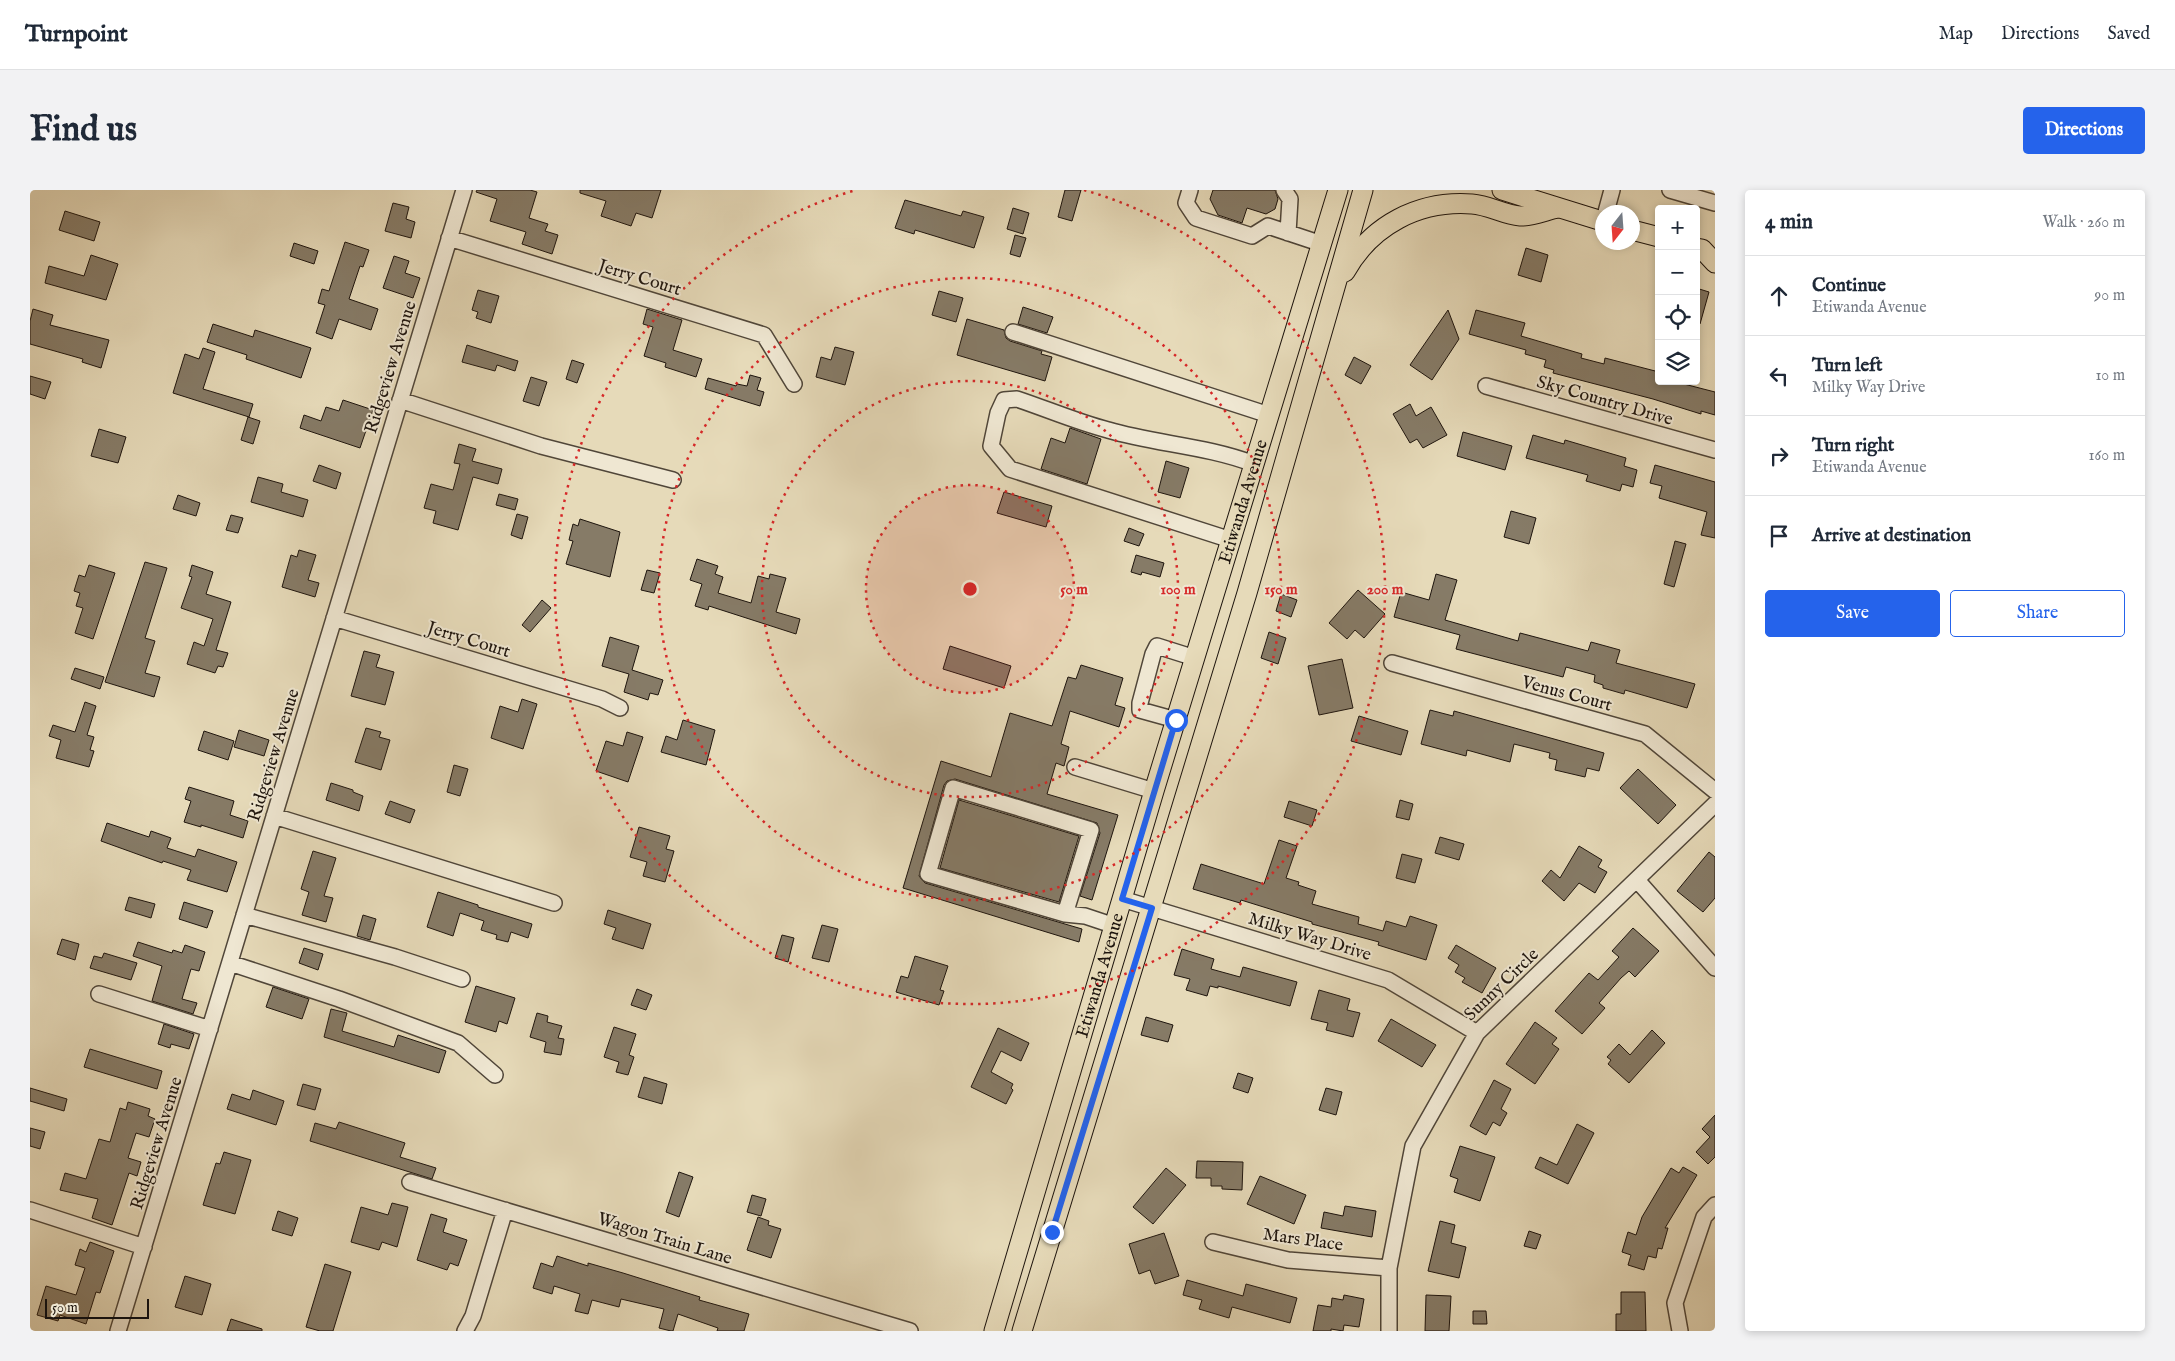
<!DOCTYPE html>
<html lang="en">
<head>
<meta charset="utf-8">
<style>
	:root { --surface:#fff; --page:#f2f2f3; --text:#1f2937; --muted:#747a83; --line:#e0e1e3; --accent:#2563eb }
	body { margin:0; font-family:"IM FELL English",serif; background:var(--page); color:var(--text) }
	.controls { position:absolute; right:15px; top:15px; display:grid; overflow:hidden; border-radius:5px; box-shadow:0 2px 8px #0003 }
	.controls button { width:45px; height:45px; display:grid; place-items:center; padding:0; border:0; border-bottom:1px solid var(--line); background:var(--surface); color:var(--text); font:25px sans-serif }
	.compass { position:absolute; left:1565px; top:15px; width:45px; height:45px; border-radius:50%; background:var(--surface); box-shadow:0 2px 8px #0003; rotate:197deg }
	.scale { position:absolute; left:15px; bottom:12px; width:104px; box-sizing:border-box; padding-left:5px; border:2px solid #1e150e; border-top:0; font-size:14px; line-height:18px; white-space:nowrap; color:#1e150e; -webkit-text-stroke:4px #efe7d2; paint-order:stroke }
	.stop { position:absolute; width:15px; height:15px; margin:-11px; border:4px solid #2563eb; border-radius:50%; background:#fff }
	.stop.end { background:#2563eb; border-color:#fff; box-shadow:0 1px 5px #0008 }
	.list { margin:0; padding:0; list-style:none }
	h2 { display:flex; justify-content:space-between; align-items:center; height:65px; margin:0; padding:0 20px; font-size:21px }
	h2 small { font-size:16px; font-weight:400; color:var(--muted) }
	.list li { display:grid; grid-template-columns:32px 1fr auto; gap:15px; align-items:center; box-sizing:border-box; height:80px; padding:0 20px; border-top:1px solid var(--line) }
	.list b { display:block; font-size:19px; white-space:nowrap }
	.list p { margin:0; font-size:16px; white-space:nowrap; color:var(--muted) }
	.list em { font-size:16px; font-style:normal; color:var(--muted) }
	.actions { display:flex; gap:10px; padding:15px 20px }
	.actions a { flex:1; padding:11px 0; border:1px solid var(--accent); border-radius:5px; text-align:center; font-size:18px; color:var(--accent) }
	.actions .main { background:var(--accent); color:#fff }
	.icon { flex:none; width:28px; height:28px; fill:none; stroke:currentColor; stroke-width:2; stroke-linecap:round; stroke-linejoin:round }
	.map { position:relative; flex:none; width:1685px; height:1141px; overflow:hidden; border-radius:5px }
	header { display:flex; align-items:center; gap:30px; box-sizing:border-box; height:70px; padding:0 25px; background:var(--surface); border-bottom:1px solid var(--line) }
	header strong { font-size:24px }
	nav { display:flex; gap:28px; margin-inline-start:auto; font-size:18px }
	.intro { display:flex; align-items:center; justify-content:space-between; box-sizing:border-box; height:120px; padding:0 30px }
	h1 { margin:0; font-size:35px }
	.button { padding:12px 22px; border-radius:5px; background:var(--accent); color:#fff; font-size:18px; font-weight:700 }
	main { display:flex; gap:30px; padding:0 30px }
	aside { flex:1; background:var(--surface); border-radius:5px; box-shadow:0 2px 8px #0003 }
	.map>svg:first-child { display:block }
	.building { fill:#867b67; stroke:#1e150e }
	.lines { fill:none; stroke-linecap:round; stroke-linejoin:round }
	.minor-casing { stroke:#504639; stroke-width:18 }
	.major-casing { stroke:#1e150e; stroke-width:21 }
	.minor { stroke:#efe7d2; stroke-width:15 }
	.major { stroke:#e6dab9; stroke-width:19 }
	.route { stroke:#2563eb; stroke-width:6 }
	.ring { fill:none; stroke:#d62828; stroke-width:2.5; stroke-dasharray:2.5 5 }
	.labels { text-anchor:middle; stroke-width:4; stroke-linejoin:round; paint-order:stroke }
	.street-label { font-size:18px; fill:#1e150e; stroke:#efe7d2 }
	.centre { fill:#d62828; stroke:#efe7d2; stroke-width:2.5 }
	.ring-label { font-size:15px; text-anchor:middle; font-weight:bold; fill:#d62828; stroke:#efe7d2; stroke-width:4; stroke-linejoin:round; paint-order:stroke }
</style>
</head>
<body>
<header>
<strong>Turnpoint</strong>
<nav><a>Map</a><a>Directions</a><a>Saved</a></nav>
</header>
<div class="intro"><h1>Find us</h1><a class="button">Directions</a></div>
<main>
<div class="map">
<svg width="1685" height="1141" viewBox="0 0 1685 1141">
	<rect width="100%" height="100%" fill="#e6dab9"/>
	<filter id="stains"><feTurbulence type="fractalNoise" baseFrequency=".004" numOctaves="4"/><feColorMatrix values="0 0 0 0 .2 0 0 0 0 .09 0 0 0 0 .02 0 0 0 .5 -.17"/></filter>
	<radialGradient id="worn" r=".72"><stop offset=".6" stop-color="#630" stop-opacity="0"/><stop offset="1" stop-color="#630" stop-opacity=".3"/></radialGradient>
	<path class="building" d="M447,0H500L507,2L499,28L518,34L515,41L528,45L522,64L492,54L496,42L460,31L467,9L446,2Z
		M550,0H631L622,28L606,23L601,36L571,26L576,11L550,3Z
		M1035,0H1051L1042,31L1028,27Z
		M1183,0H1245L1248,9L1245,19L1236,24L1217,18L1212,33L1188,25L1180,9Z
		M875,10L931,26L933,21L954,27L944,58L885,40L884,44L865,38Z
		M363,13L379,17L376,29L385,32L381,48L355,41Z
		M983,18L999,23L993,44L977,39Z
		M35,21L70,32L64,51L29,40Z
		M985,45L996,48L990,67L980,64Z
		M315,52L339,60L333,77L330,76L319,109L348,119L341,140L309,129L302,149L286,143L295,115L288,113L292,99L299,101Z
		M264,53L288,61L284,74L260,66Z
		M1496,58L1518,65L1511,92L1488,85Z
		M61,65L88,74L76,110L15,93L19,76L54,86Z
		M364,66L379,71L375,83L390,88L383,108L353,98Z
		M1666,98L1679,102L1670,134H1666Z
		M448,100L469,106L461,133L446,128L448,122L442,120Z
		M909,101L933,108L926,132L902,125Z
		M993,117L1023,127L1017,143L988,134Z
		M3,119L23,125L20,135L79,150L71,178L52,172L53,169L0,154V131Z
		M617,119L652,130L643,160L672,169L666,187L635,177L636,173L614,166L623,137L613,134Z
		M1418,120L1429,149L1402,190L1380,175Z
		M1446,120L1495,133L1491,146L1552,164L1551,168L1574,174L1575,168L1629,182V191H1651L1650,193L1685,202V225L1671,221V224L1623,209L1523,183L1524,180L1514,177L1516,170L1495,164L1496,160L1439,144Z
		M937,129L974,140L976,148L980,151L1012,161L1011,164L1022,167L1015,191L927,165Z
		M183,134L223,147L225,140L281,158L271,188L216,169L217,165L177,152Z
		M437,155L488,171L485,181L467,175L465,181L432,172Z
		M805,157L824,162L815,195L786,187L791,167L801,170Z
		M173,158L185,162L173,199L223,214L219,227L143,203L155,164L169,169Z
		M1324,167L1341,176L1331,194L1315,185Z
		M542,170L554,174L547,193L536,189Z
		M720,185L731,188L727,200L734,202L730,216L675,199L678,188L706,196L707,194L717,196Z
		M0,186L21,192L15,209L0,204Z
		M501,187L517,192L509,216L493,211Z
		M313,210L343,220L330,258L270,238L274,225L291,231L296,217L309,221Z
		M1380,214L1386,226L1401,217L1417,245L1393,258L1387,249L1380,253L1363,224Z
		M218,227L230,231L223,254L211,250Z
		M1040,238L1071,249L1057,294L1011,279L1021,248L1035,253Z
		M69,239L96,247L88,273L61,266Z
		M1433,242L1482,256L1475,280L1427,266Z
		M1503,245L1534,254L1535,250L1596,268L1594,276L1607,280L1603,297L1592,294L1590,301L1556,291L1558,285L1496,268Z
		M429,254L446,259L442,271L472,279L468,294L443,287L428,340L403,333L406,321L394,318L401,294L423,300L430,274L424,273Z
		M1136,271L1159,278L1150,308L1128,302Z
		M289,275L311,283L306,299L283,291Z
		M1625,275L1685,292V348L1671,345L1677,322L1629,308L1632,296L1620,293Z
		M228,287L253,294L251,302L278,310L273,327L221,312Z
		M974,302L1022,316L1016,337L967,323Z
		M469,304L488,309L485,320L466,315Z
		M148,305L170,313L166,326L143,319Z
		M1481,321L1506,328L1499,354L1474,347Z
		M487,324L498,327L492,349L481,345Z
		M201,325L213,328L208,343L196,340Z
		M550,329L590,342L580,387L536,374L543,351L539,350L543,334L548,336Z
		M1099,338L1114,344L1109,356L1094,351Z
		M1645,351L1656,354L1644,397L1634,394Z
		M269,360L286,365L278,390L289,393L285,407L252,397L261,365L267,367Z
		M1106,365L1134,373L1130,387L1112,382L1111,385L1101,382Z
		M667,369L688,376L685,384L693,387L688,403L721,413L728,386L739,389L740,384L756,388L746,422L770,429L766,444L679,416L678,420L665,416L672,394L660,390Z
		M115,372L137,378L115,448L125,451L115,483L130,487L124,507L75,492Z
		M59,375L85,383L63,449L45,443L53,418L46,416L50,403L44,401L49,385L55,387Z
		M162,375L183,382L176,404L201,412L186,460L198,463L193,477L188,476L185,483L157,474L164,452L174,456L183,429L151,418L162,387L159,386Z
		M617,380L630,383L624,403L611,400Z
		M1406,384L1427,390L1415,430L1488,451L1490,443L1558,461L1561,452L1590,460L1586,473L1665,494L1657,518L1595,500L1594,504L1573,498V495L1564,492L1565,485L1536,477L1533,487L1426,459L1430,445L1364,427L1371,402L1399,410Z
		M1328,400L1355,424L1334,448L1325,440L1317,449L1299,433Z
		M1251,404L1267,410L1261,427L1246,421Z
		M512,410L521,418L500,442L492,435Z
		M1239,442L1256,448L1248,474L1231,468Z
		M580,447L609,456L602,480L633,490L628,505L620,503L618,510L594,502L599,484L572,476Z
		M920,456L981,476L974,498L913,479Z
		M334,461L350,465L346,477L364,482L355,515L321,506Z
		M1312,469L1323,518L1289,525L1278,476Z
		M1051,475L1093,488L1085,515L1095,518L1089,537L1040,521L1031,554L1039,557L1034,576L1026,573L1017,604L1088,625L1062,710L1050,706L1070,643L1067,633L925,589L917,591L914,595L889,686L895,693L1052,739L1049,752L873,698L911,571L961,587L980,523L1022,536L1038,487L1046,489Z
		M45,478L74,487L70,499L41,489Z
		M492,509L507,514L493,559L461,548L470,516L488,522Z
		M55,512L66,516L57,545L64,547L60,560L64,561L59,577L26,568L31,550L19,546L23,535L45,542Z
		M1400,520L1423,526L1424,521L1574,563L1569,581L1557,578L1555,587L1525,580L1527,570L1519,568L1520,563L1484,554L1480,572L1437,560L1436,566L1391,554Z
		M1329,526L1378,541L1371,565L1321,551Z
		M653,530L685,540L676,575L631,562L636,546L647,550Z
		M336,538L351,542L349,547L360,550L351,580L325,572Z
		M209,540L239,550L234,566L204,557Z
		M174,541L204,551L198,570L168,560Z
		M597,542L613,547L598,592L566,581L576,551L593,556Z
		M424,575L438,579L430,606L417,602Z
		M1608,579L1646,615L1628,634L1590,598Z
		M301,593L323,600V602L333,606L329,621L296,610Z
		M159,597L204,611L200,625L218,631L213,648L171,635V637L154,632L161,611L155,609Z
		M929,610L1049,646L1029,712L910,678Z
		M1370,610L1383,614L1379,630L1366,627Z
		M360,611L385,620L380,633L355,624Z
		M1259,611L1287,620L1282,636L1254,627Z
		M77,633L119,647L121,641L141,648L137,658L165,667L168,659L207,672L197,702L157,690L161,680L133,671L132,673L71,651Z
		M609,637L640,646L636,659L644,661L635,692L613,686L617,672L600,667Z
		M1410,647L1434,654L1429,670L1405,663Z
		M1249,650L1267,656L1256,688L1269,692L1268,695L1286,701L1282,714L1329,727L1328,734L1353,741L1356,731L1376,737L1380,726L1407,735L1396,770L1348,755L1349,752L1282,734V732L1211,710L1210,713L1163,699L1171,674L1234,694Z
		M1549,656L1572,670L1568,677L1577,682L1565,703L1549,693L1534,711L1512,691L1521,680L1530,688Z
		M283,661L306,668L294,706L303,708L296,732L272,725L279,702L271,699Z
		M1679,662L1685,667V708L1673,722L1647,701Z
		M1372,664L1392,669L1385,693L1366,688Z
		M408,702L448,715V717L502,734L498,748L481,742L478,752L466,749L467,745L451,740L454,731L430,723L423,746L397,737Z
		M99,707L125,714L121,728L95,720Z
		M154,712L183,721L177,738L149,729Z
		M578,720L621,734L613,759L582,749L586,738L574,734Z
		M333,725L346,729L340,750L327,746Z
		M792,735L808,739L799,772L782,768Z
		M1603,738L1629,761L1605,787L1599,781L1591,788L1569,813L1575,818L1552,844L1525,821L1559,783L1568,790L1589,767L1582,761Z
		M752,745L764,748L758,772L745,768Z
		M32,749L49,754L45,770L27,764Z
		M108,752L142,763L143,760L152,763L155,755L175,762L169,781L161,779L152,809L167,813L163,824L122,811L132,776L103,766Z
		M1426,755L1466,778L1452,803L1432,792L1435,788L1425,782L1429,775L1418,768Z
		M274,758L293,764L288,780L269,773Z
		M1152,759L1184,769L1181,779L1210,787L1213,777L1267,792L1260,816L1188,796V798L1180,796L1177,806L1156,800L1160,789L1144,785Z
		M74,763L107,773L101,790L60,778L64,766L72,768Z
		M885,766L918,776L910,800L914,801L909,815L866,802L871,786L878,788Z
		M446,796L485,808L477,834L469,831L466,842L435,832Z
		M243,797L279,809L272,829L236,817Z
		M607,799L622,805L616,820L601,815Z
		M1289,800L1320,809L1317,820L1330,823L1323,847L1296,840L1298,833L1281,829Z
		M301,819L317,823L312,841L364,857L368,845L416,861L409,883L294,847Z
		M507,823L518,826L517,832L532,836L528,848L534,849L531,865L514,862L516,852L500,847Z
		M1116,827L1143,835L1138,852L1111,845Z
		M1361,829L1406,855L1392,877L1348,851Z
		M1505,832L1527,848L1522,854L1529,859L1505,894L1476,874Z
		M134,834L164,844L159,859L141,854L140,858L128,854Z
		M584,837L606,844L599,865L604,867L598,885L586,882L589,872L574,867Z
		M968,838L999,853L991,871L971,861L961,882L983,894L981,898L983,900L976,914L941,897Z
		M1622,840L1635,853L1599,893L1578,874L1581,870L1577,867L1589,854L1600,865Z
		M60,859L132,881L127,899L54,877Z
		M1208,883L1223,888L1218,903L1203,898Z
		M614,887L637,894L632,914L608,907Z
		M1464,890L1481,899L1471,919L1477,923L1470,936L1463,932L1456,945L1440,936Z
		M273,894L291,899L285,920L267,915Z
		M0,898L37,909L34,921L0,911Z
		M1296,898L1312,902L1306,925L1289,920Z
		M223,900L254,911L246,935L197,919L202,904L220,910Z
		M98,912L120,919L118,926L125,929L119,947L106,943L98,968L111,972L107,986L99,983L82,1035L62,1028L68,1009L30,1000L35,983L56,989L69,949L80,952L90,918L96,920Z
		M1685,925V967L1678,974L1666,962L1680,947L1672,939Z
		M309,932L375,953L370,967L406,978L402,989L280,951L285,933L306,939Z
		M1547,934L1564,943L1538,994L1505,978L1510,967L1527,975Z
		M0,938L15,942L10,959L0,956Z
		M1430,956L1465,967L1450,1011L1424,1002L1428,989L1420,986Z
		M194,962L221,970L205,1024L173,1015L186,973L190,974Z
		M1167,971L1213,972L1212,1000L1192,999V996H1181V988H1166Z
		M1653,977L1667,985L1635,1038H1638L1632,1059L1628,1058L1626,1068L1618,1066L1614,1080L1598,1075L1601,1065L1592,1062L1598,1042L1606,1045L1612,1027L1641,978L1649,983Z
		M1136,978L1156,995L1123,1034L1103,1017Z
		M649,982L663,987L649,1027L636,1022Z
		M1230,986L1276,1005L1264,1034L1217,1014Z
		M722,1005L736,1009L731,1026L717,1022Z
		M362,1013L378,1017L367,1057L352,1052L349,1060L321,1052L331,1017L358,1025Z
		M1315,1016L1346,1021L1342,1047L1291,1038L1294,1022L1313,1026Z
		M248,1021L268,1028L262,1046L242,1040Z
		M401,1024L417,1029L413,1042L437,1050L428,1076L420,1073L417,1080L387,1070Z
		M728,1027L739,1031L738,1035L751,1039L741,1068L717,1060Z
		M1410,1031L1425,1035L1421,1053L1436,1057L1429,1088L1398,1081Z
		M1499,1041L1511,1045L1506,1059L1494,1056Z
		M1134,1043L1149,1086L1125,1094L1120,1080L1109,1084L1099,1054Z
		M60,1052L84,1061L70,1103L66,1102L56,1134L30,1125L28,1131L7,1125L16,1096L46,1105L55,1078L45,1075L50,1059L56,1062Z
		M527,1066L558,1076V1073L593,1083L670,1107L669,1110L719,1124L714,1141H687L688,1138L648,1124L643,1141H641L629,1138L634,1119L591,1109L589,1117L562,1110L558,1124L545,1121L550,1104L524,1096L522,1104L503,1098L511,1073L523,1077Z
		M295,1074L321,1082L303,1141H290L276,1137Z
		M155,1086L181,1094L172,1125L145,1117Z
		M1157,1090L1213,1106L1216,1094L1267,1108L1260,1133L1202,1117L1199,1128L1169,1119L1172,1110L1153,1105Z
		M1591,1102H1615L1616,1141H1586V1124H1591Z
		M1314,1105L1334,1109L1329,1137L1314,1135L1313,1141L1301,1139V1141H1283L1288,1115L1301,1117L1302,1108L1313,1110Z
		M1396,1105L1421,1106L1419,1141H1395Z
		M1443,1121H1456L1457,1134H1443Z
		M201,1129L232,1139V1141H197Z"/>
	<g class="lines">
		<g class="minor-casing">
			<path id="minor" d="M1160,0L1156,13L1166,28L1222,46L1238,36L1292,54
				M1254,0L1260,9L1258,43
				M1640,0L1685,13
				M1576,22L1582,0
				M419,48L734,145L764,194
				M983,142L1239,225
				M1456,196L1685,260
				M370,210L511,256L643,290
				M1201,350L980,279L961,256L968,223L974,210L987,209C1017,219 1047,232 1078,240C1126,254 1177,256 1224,274
				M304,428L572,509L590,518
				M1362,473L1615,544L1685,601
				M1146,530L1110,520V513L1123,464L1127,456L1165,468
				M1045,577L1124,601
				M244,626L524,713
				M1607,690L1685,778
				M1092,709L1358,790L1447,843
				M1035,724L1061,640L923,598L898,684L1035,724L1055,726L1085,736
				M214,725L365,767L432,789
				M200,773L309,809L428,853L465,885
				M69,804L180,839
				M380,992L880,1141
				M0,1020L114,1057
				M1183,1052L1258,1070L1359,1078
				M88,1141L434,0
				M435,1141L443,1126L475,1020
				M1359,1141V1078L1383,956L1447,843L1685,614
				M1650,1141L1645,1113L1674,1027L1685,1015"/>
		</g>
		<g class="major-casing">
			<g id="major">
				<path d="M1472,0L1572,31"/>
				<path d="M1602,40L1629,47"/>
				<path d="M1666,58L1672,59L1685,73"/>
				<path d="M1315,82C1341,35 1389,10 1442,14C1459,15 1474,25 1490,26C1501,27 1517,20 1528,18"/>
				<path id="s1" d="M964,1141L1124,601L1308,0"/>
				<path d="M992,1141L1217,403L1333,0"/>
			</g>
		</g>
		<use href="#minor" class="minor"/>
		<use href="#major" class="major"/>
	</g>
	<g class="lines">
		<path class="route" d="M1022,1042L1122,718L1092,709L1146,530"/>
	</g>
	<circle cx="940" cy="399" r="104" fill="#d62828" fill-opacity=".12"/>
	<g class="ring">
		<circle cx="940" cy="399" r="104"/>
		<circle cx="940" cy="399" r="208"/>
		<circle cx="940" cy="399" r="311"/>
		<path d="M1054 0A415 415 0 1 1 826 0"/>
	</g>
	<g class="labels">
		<g class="street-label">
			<text transform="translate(610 87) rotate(17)" y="6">Jerry Court</text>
			<text transform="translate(360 177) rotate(-73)" y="6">Ridgeview Avenue</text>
			<text transform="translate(1575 210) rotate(16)" y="6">Sky Country Drive</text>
			<text dy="6" stroke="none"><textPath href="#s1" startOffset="866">Etiwanda Avenue</textPath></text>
			<text transform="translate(439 449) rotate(17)" y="6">Jerry Court</text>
			<text transform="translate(1537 503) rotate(15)" y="6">Venus Court</text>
			<text transform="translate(243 565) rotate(-73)" y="6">Ridgeview Avenue</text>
			<text transform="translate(1280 746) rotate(17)" y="6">Milky Way Drive</text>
			<text dy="6" stroke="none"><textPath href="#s1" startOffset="371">Etiwanda Avenue</textPath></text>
			<text transform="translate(1471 794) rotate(-44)" y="6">Sunny Circle</text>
			<text transform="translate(126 953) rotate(-73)" y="6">Ridgeview Avenue</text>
			<text transform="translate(635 1048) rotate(17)" y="6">Wagon Train Lane</text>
			<text transform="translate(1273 1049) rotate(8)" y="6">Mars Place</text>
		</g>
	</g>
	<circle cx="940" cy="399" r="8" class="centre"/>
	<g class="ring-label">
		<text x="1044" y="404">50 m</text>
		<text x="1148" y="404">100 m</text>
		<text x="1251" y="404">150 m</text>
		<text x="1355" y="404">200 m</text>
	</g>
	<rect width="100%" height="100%" filter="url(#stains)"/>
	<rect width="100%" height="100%" fill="url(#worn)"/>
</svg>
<div class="controls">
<button>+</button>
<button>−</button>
<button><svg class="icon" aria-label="locate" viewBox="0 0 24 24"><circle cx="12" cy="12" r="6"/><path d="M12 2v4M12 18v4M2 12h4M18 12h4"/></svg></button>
<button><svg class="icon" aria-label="layers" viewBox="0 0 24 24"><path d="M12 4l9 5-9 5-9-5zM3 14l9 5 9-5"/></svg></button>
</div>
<svg class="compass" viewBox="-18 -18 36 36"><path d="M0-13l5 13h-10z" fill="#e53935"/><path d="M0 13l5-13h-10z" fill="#747a83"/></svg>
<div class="scale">50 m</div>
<div class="stop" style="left:1146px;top:530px"></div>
<div class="stop end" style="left:1022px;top:1042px"></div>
</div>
<aside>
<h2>4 min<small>Walk · 260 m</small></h2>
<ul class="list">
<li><svg class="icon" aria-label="ahead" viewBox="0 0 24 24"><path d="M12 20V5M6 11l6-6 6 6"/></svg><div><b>Continue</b><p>Etiwanda Avenue</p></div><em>90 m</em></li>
<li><svg class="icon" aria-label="left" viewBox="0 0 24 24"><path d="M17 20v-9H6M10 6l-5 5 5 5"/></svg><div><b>Turn left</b><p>Milky Way Drive</p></div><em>10 m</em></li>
<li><svg class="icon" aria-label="right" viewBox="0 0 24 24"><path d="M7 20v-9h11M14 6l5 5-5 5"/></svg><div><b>Turn right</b><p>Etiwanda Avenue</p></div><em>160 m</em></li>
<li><svg class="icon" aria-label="arrive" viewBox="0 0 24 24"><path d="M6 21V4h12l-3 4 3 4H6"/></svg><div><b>Arrive at destination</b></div></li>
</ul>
<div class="actions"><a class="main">Save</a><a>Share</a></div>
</aside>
</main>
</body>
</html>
